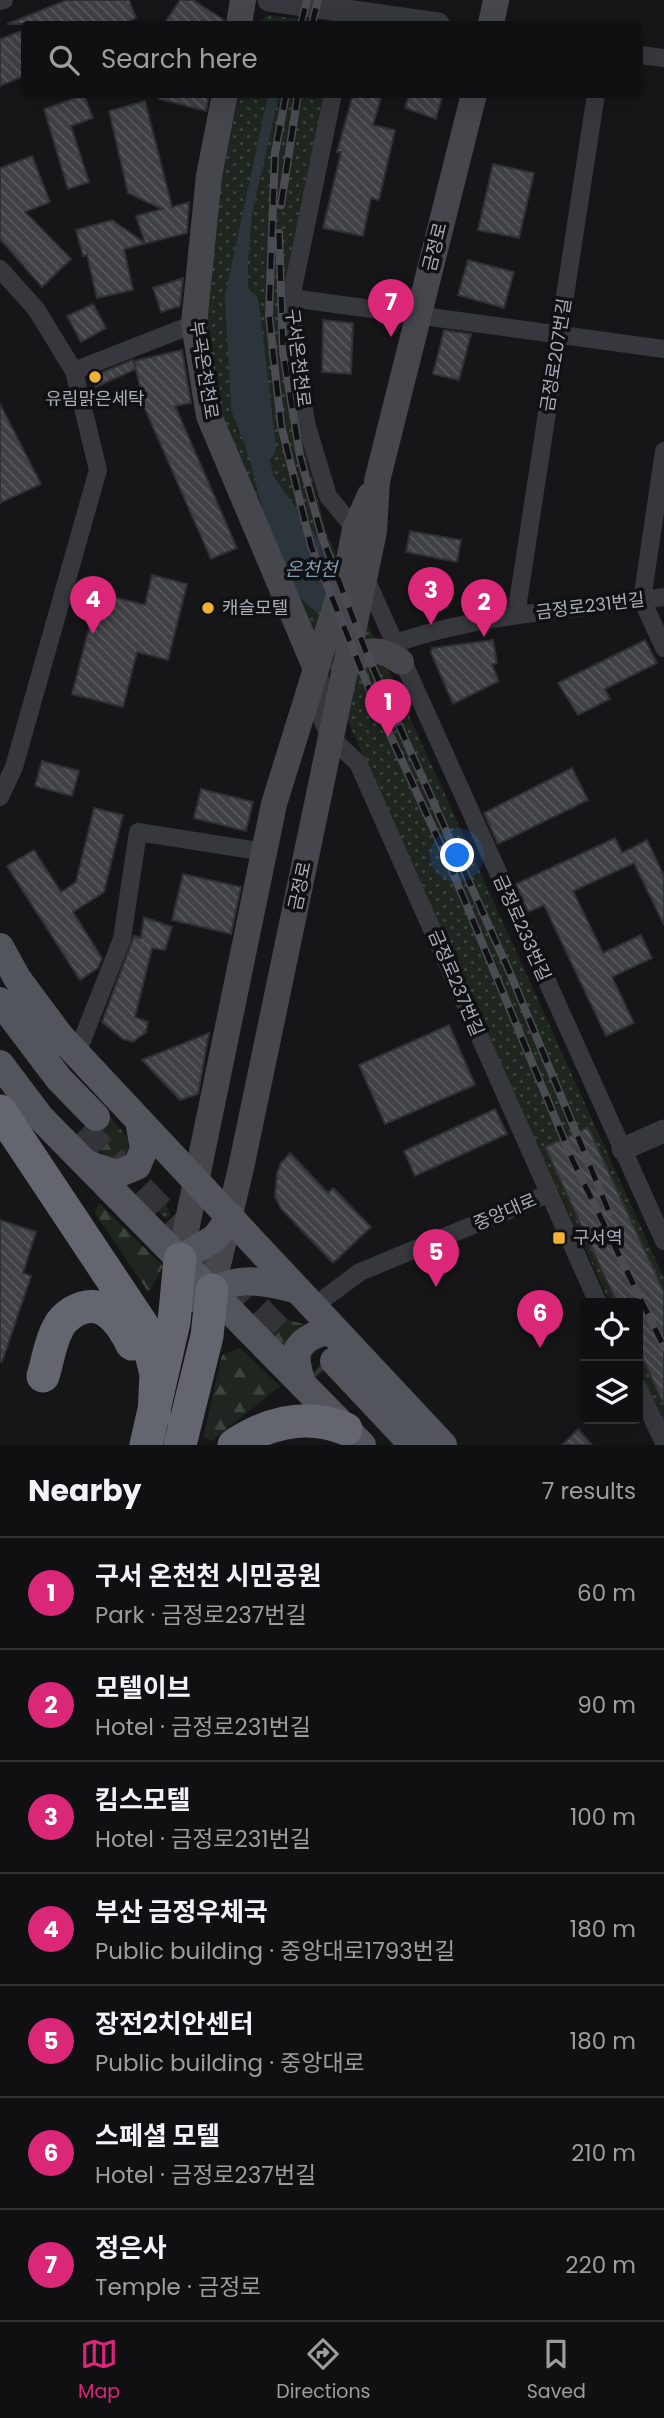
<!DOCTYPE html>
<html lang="en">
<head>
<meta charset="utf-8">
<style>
	:root { --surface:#101012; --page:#19191b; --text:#f1f3f6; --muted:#9c9d9f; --line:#303032; --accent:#db2777 }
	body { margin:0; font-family:Poppins,"Noto Sans KR",sans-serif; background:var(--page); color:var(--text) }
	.controls { position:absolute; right:21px; bottom:21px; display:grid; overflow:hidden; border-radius:7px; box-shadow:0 7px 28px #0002 }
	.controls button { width:63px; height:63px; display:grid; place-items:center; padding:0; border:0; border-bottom:2px solid var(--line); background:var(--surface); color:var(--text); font:35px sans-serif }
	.you { position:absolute; left:458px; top:856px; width:24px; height:24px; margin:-18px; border:5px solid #fff; border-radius:50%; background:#1a73e8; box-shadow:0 0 0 10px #1a73e833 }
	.badge { display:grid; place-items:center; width:46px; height:46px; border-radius:50%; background:var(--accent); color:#fff; font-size:23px; font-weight:700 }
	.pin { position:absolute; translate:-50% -58px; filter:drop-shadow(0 2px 4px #0008) }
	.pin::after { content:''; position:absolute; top:37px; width:24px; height:21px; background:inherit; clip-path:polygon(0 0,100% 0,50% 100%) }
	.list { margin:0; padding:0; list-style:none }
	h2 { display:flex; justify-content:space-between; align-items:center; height:91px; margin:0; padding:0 28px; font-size:30px }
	h2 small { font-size:23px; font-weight:400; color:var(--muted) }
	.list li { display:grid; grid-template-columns:46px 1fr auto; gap:21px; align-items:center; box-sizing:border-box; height:112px; padding:0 28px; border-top:2px solid var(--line) }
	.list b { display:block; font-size:26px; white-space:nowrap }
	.list p { margin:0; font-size:23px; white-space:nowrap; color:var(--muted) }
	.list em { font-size:23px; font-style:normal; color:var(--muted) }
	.icon { flex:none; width:38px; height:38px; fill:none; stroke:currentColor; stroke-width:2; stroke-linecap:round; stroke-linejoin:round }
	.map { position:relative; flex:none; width:664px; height:1445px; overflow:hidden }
	.search { position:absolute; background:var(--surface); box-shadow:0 7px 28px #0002; left:21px; right:21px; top:21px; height:77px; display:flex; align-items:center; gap:18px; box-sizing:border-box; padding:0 24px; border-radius:7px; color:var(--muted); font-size:26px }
	.sheet { height:875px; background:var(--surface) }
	nav { display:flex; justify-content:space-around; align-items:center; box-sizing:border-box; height:98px; border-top:2px solid var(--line); background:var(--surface); font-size:19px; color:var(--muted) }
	nav a { display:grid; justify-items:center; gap:4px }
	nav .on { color:var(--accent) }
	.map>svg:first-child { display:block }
	.grass { fill:url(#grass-dots) }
	.forest { fill:url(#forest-firs) }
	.water { fill:#2c353c }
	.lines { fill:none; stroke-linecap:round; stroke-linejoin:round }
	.river { stroke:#2c353c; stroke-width:30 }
	.building { fill:url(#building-back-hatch); stroke:#303034; stroke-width:2 }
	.primary-tunnel { stroke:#333438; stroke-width:28; stroke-dasharray:28 14; stroke-linecap:butt }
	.minor { stroke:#37383d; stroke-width:18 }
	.tertiary { stroke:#37383d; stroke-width:23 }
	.secondary { stroke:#45474d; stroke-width:26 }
	.primary { stroke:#53555c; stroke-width:28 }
	.motorway { stroke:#63666e; stroke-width:33 }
	.rail-casing { stroke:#4a4c52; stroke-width:8 }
	.rail { stroke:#111113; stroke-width:5; stroke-dasharray:16; stroke-linecap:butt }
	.poi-dot { fill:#f2b134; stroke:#111113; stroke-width:2.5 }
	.labels { text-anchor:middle; stroke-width:7; stroke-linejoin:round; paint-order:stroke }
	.street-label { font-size:18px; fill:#a8adb8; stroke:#111113 }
	.poi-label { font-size:18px; fill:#a8adb8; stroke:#111113; text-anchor:start }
	.water-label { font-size:19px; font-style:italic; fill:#7f9bb3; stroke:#111113 }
</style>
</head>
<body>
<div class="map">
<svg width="664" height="1445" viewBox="0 0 664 1445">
	<defs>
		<pattern id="grass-dots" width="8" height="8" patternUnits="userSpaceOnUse" patternTransform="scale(1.75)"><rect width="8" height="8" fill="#1e261f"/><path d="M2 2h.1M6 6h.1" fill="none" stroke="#3c433d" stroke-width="1.8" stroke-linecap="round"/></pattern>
		<pattern id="forest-firs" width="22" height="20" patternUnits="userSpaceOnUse" patternTransform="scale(1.75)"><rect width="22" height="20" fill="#1e261f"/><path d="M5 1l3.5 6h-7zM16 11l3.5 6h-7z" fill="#3c433d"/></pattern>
		<pattern id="building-back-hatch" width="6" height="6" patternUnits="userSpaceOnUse" patternTransform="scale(1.75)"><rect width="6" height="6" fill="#404145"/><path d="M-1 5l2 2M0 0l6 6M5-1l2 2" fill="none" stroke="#595a5e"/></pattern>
	</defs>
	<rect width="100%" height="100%" fill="#161618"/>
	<path class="grass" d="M267,15L329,23L332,24H257Z
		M239,95H329L289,327L305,451L327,534L664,1278V1423L638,1365V1303H610L461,978L273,551L215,406L204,345L213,219Z
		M155,1183L171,1215L166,1219L141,1194Z"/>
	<path class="forest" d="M107,1113L127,1137L129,1151L121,1160L112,1159L81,1140L90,1135Z
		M99,1203L163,1266L149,1293L95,1213Z
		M262,1313L303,1324L283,1346L257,1320Z
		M240,1348L280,1386L212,1441L203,1437L222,1355Z"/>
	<path class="water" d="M268,95H279L252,214L248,263L249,378L274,477L339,568L318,614L297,595L267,527L248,453L231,410L225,296Z"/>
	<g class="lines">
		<path class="river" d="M244,305L261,447"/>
	</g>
	<path class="building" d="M67,0H129L136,18L129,21L130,24H7Z
		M180,0H193L224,20V24H164Z
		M24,30V76L0,86V39Z
		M159,94H209L206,111L159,99Z
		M353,94H382L373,125L395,130L379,200L371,198L363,236L323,228L341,152H337Z
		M409,94H443L436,119L405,108Z
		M84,95L93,118L71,126L89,182L68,189L44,109Z
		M145,101L172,207L189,202L187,233L124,249L133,290L97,298L87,255L83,256L76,230L112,220L145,243L136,216L162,209L128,193L109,111Z
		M32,156L50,202L25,212L71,259L42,287L0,239V168Z
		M493,164L534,173L519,238L478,230Z
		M468,260L514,272L504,308L458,295Z
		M183,278L180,306L161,312L153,288Z
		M93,304L106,328L81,342L67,316Z
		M323,320L353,323L351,374L322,372Z
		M444,330L471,334L459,380L433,374Z
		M182,350L191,403L175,406L237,548L211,559L145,409L134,361Z
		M132,360L136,369L96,387L91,377Z
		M0,404L41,484L0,503Z
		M410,531L461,540L457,562L406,552Z
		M152,575L187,584L168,660L137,652L123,707L72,694L98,593L145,605Z
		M493,640L497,663L492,665L499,681L453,704L431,653L432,648Z
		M645,640L657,663L605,689L610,699L578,715L558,683Z
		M42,761L79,771L72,796L35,786Z
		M572,768L588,800L498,844L484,813Z
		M201,789L253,802L246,831L194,818Z
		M94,808L123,815L104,892L73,912L102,958L98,968L80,980L7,866L34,850L61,892L76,882Z
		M615,838L622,853L647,840L664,876V925L634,863L573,891L603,953L641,935L652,958L612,977L634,1023L606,1036L544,905L528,912L516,884Z
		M183,874L241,887L231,934L172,920Z
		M144,917L172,927L165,950L152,948L135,1017L148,1022L146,1032L133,1042L123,1039L102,1022L134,936L141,938Z
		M449,1025L475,1085L385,1124L359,1065Z
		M209,1033L198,1094L180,1100L142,1060Z
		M495,1109L507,1134L415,1176L404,1151Z
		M588,1127L664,1292V1405L638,1348V1303H617L545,1147Z
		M290,1153L328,1193L333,1188L371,1227L333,1263L282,1210L275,1197L277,1173L281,1163Z
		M0,1220L36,1232L23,1273L31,1276L2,1362L0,1361Z
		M578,1429L592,1445H562Z"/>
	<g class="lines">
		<path class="primary-tunnel" d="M82,1129L320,1373"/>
		<path class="minor" d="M0,1L4,0
			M640,55L664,58
			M333,94L291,298L300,388L307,426L328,496L355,529L356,537
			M0,269L36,309L74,371L98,470L14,767L0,797
			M291,298L664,349
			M74,371L194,324
			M664,451L642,600L664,648
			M365,577L664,1241
			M516,615L596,94
			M393,644C480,613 574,610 664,597
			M316,669C327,695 319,690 321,713C323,733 344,750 358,763L598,1303
			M77,1053L122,939L138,832L264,852
			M314,1306L360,1272L548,1194
			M638,1387L664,1443"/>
		<path class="tertiary" d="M269,0L438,24
			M623,1149L664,1131"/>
		<path class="secondary" d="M239,24L243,0
			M491,24L496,0
			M225,94L209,176L194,324L209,416L316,669
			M344,669C366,650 376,644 401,662
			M180,1259L274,804L348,566L355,529L370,495
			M212,1290L241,1168L374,531L377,481L474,94"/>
		<path class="primary" d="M0,947L17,978L60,1036L443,1445
			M0,1001L59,1079L96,1117
			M0,1064L40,1117L362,1445
			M87,1164L117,1174L137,1166L144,1149L139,1121
			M180,1259L215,1238L231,1217
			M197,1299C234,1275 257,1279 298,1290
			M334,1361L413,1445
			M301,1380C292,1352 295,1341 326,1331L343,1339"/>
		<path class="motorway" d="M0,1111L145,1329L156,1374L154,1416
			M43,1376C48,1360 50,1342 58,1328C61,1321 67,1316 73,1312C102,1295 120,1320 132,1344
			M146,1445L174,1322L180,1259
			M180,1445L207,1336L212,1290
			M234,1445C269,1422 307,1413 346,1429"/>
		<g class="rail-casing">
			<path id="rail" d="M301,24L307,0
				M312,24L318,0
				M286,94L275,153L269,315L281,425L311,546L370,691L449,863L573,1161L664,1347
				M281,205L298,94
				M279,233L283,352L300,456L322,537L366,652L510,973L609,1212"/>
		</g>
		<use href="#rail" class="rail"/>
	</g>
	<g class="poi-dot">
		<circle cx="95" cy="377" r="7"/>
		<circle cx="208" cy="608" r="7"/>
		<rect x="552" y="1231" width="14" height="14" rx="3.5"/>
	</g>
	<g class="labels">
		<g class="street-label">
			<text transform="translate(435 247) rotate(-76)" y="6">금정로</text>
			<text transform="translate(556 355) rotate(-81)" y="6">금정로207번길</text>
			<text transform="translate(298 358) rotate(83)" y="6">구서온천천로</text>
			<text transform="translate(204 370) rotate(81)" y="6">부곡온천천로</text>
			<text transform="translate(590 606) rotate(-7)" y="6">금정로231번길</text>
			<text transform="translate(300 886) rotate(-78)" y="6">금정로</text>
			<text transform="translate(522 928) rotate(66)" y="6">금정로233번길</text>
			<text transform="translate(456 983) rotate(67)" y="6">금정로237번길</text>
			<text transform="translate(505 1212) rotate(-23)" y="6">중앙대로</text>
		</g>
		<g class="poi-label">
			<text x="95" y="405" text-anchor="middle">유림맑은세탁</text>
			<text x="222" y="614">캐슬모텔</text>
			<text x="573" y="1244">구서역</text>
		</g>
		<g class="water-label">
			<text x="311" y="576">온천천</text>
		</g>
	</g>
</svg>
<div class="controls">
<button><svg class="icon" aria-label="locate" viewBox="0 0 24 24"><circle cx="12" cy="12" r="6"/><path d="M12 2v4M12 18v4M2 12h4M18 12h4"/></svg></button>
<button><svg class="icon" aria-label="layers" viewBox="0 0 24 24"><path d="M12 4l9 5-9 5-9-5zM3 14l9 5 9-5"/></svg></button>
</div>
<div class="you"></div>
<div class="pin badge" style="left:388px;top:737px">1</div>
<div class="pin badge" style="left:484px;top:637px">2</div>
<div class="pin badge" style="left:431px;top:625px">3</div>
<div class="pin badge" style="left:93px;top:634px">4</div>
<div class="pin badge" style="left:436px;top:1287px">5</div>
<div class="pin badge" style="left:540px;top:1348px">6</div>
<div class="pin badge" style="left:391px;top:337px">7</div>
<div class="search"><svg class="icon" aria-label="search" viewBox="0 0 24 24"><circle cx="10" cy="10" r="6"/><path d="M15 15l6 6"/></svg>Search here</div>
</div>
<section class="sheet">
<h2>Nearby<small>7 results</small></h2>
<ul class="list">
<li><span class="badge">1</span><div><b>구서 온천천 시민공원</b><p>Park · 금정로237번길</p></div><em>60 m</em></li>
<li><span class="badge">2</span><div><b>모텔이브</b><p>Hotel · 금정로231번길</p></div><em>90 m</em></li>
<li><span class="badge">3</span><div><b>킴스모텔</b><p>Hotel · 금정로231번길</p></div><em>100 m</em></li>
<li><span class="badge">4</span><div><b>부산 금정우체국</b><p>Public building · 중앙대로1793번길</p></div><em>180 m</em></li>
<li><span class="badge">5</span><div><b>장전2치안센터</b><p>Public building · 중앙대로</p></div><em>180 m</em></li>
<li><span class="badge">6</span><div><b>스페셜 모텔</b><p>Hotel · 금정로237번길</p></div><em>210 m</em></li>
<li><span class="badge">7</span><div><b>정은사</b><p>Temple · 금정로</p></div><em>220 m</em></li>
</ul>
</section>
<nav>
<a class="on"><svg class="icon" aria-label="map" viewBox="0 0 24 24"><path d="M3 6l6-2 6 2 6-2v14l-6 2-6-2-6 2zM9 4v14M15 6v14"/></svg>Map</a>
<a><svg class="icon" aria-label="directions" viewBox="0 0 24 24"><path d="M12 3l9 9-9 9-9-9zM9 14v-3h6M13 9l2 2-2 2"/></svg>Directions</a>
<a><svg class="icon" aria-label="saved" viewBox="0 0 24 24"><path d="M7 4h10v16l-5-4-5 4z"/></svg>Saved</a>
</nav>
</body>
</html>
